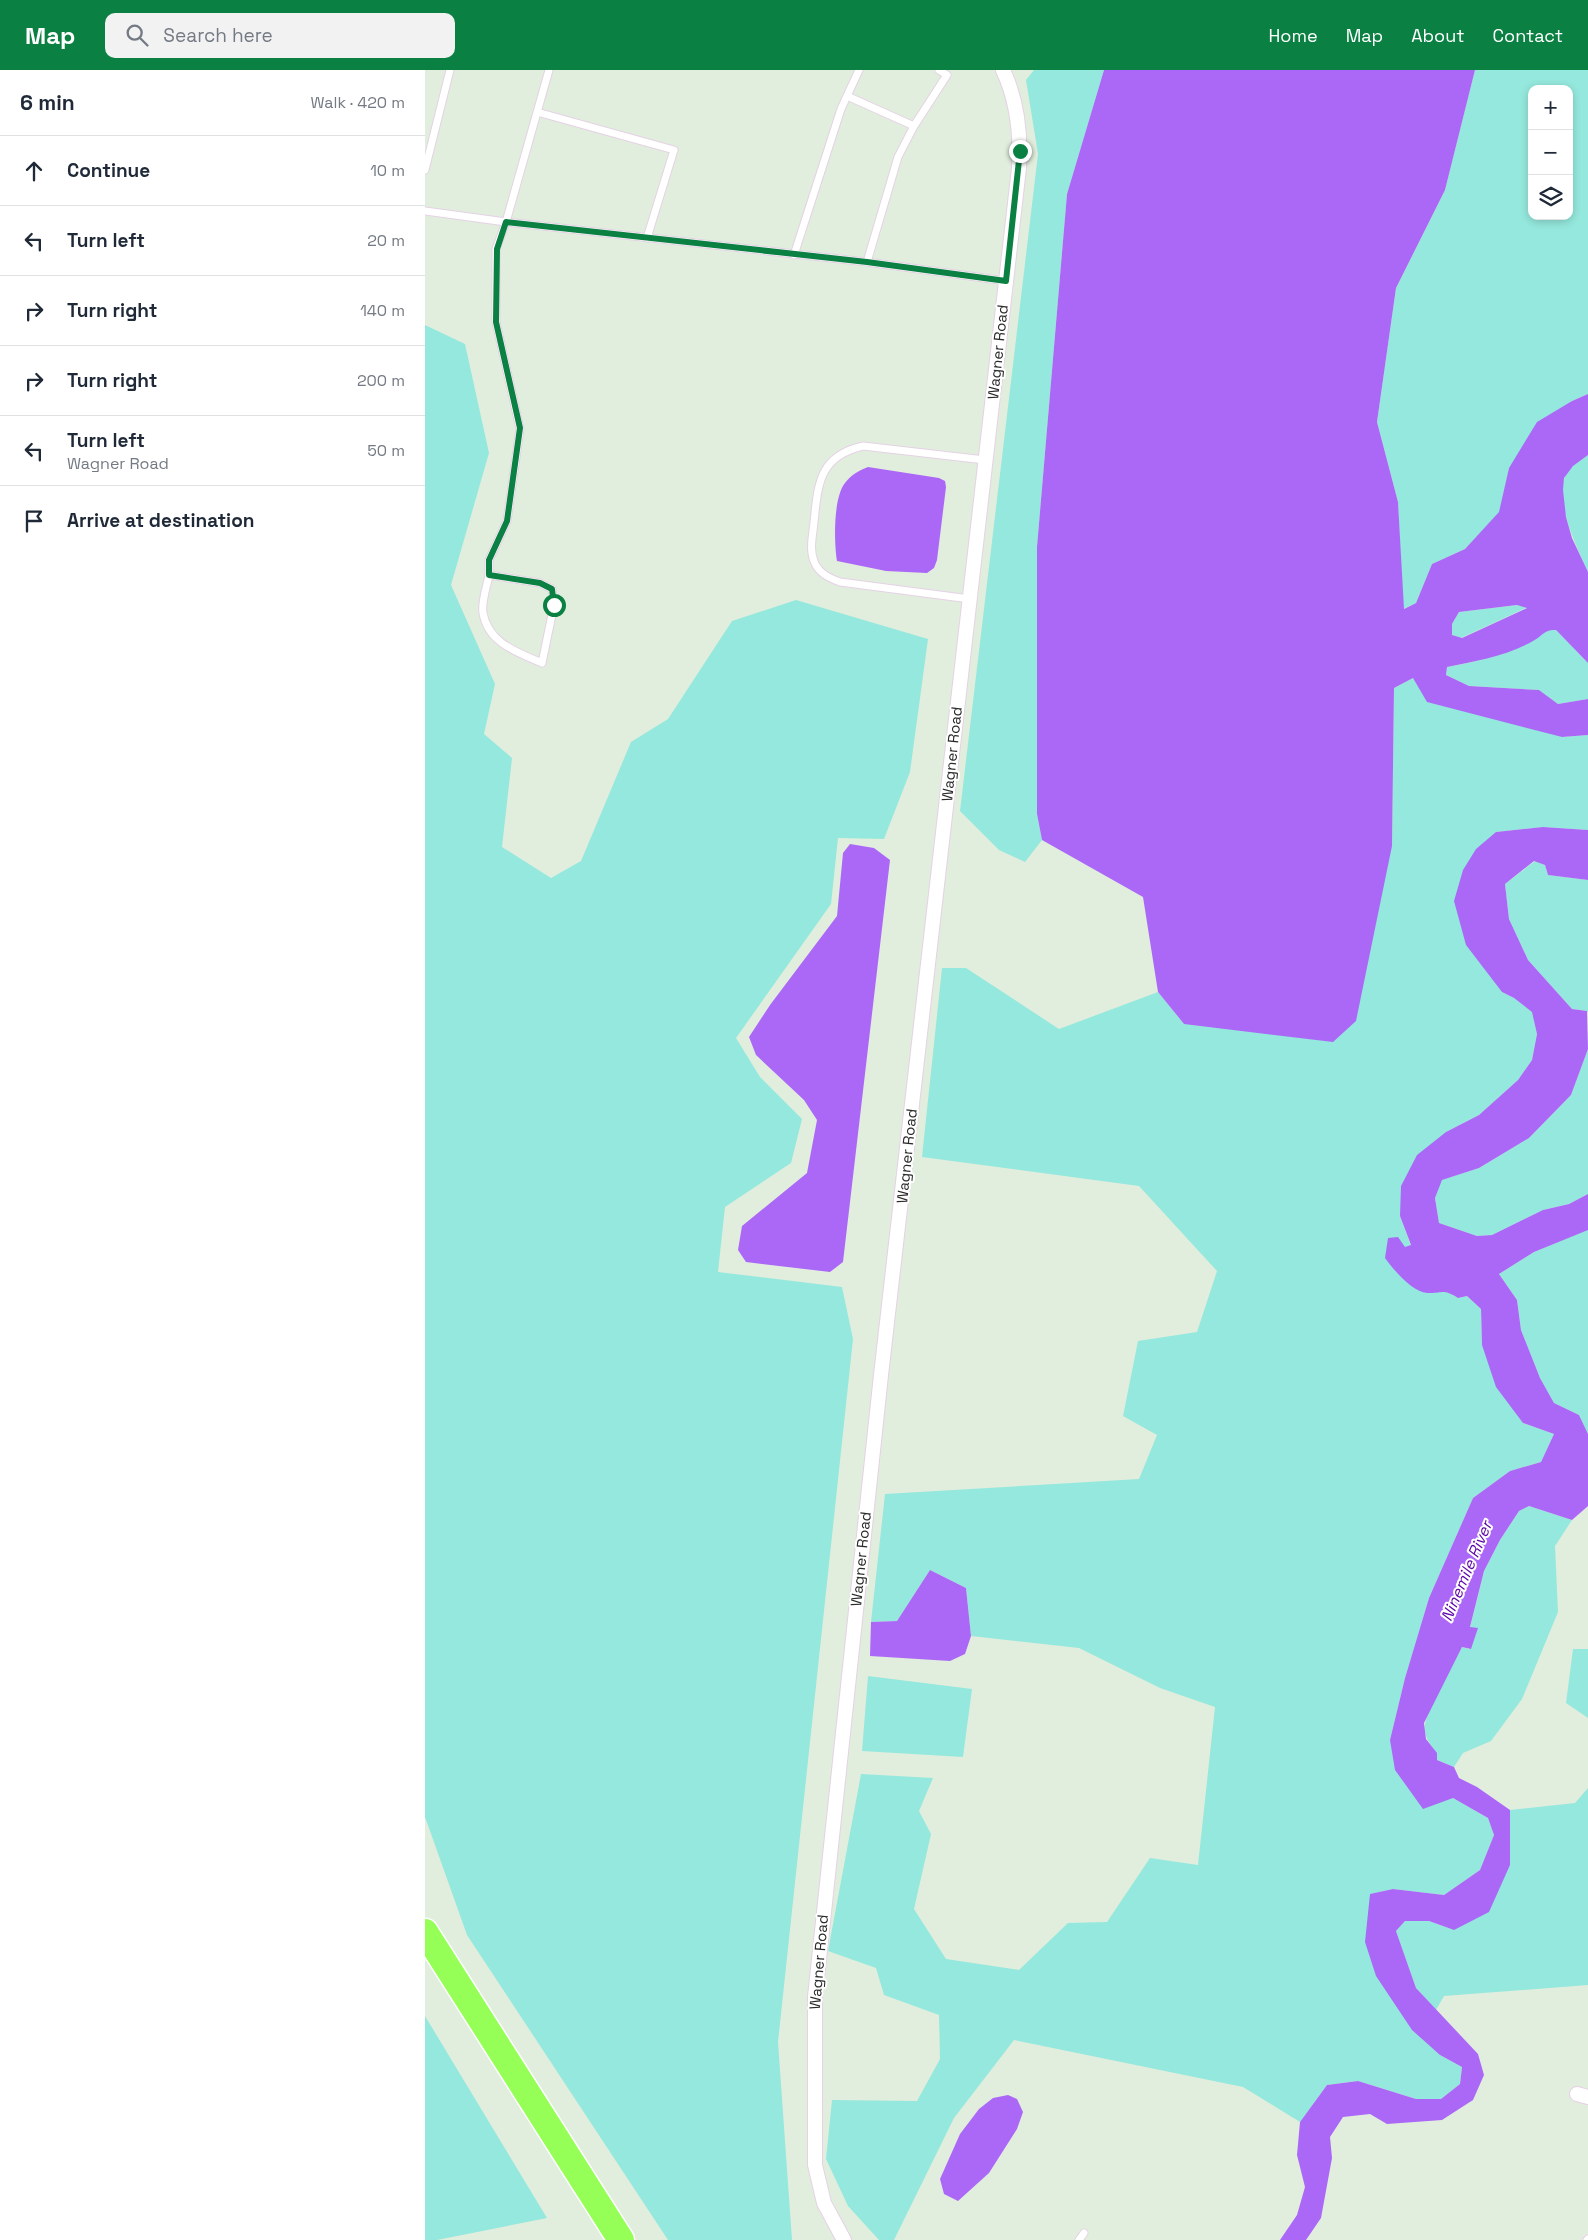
<!DOCTYPE html>
<html lang="en">
<head>
<meta charset="utf-8">
<style>
	:root { --surface:#fff; --page:#f2f2f3; --text:#1f2937; --muted:#747a83; --line:#e0e1e3; --accent:#0b8043 }
	body { margin:0; font-family:"Space Grotesk",sans-serif; background:var(--page); color:var(--text) }
	.controls { position:absolute; right:15px; top:15px; display:grid; overflow:hidden; border-radius:10px; box-shadow:0 2px 8px #0003 }
	.controls button { width:45px; height:45px; display:grid; place-items:center; padding:0; border:0; border-bottom:1px solid var(--line); background:var(--surface); color:var(--text); font:25px sans-serif }
	.stop { position:absolute; width:15px; height:15px; margin:-11px; border:4px solid #0b8043; border-radius:50%; background:#fff }
	.stop.end { background:#0b8043; border-color:#fff; box-shadow:0 1px 5px #0008 }
	.list { margin:0; padding:0; list-style:none }
	h2 { display:flex; justify-content:space-between; align-items:center; height:65px; margin:0; padding:0 20px; font-size:21px }
	h2 small { font-size:16px; font-weight:400; color:var(--muted) }
	.list li { display:grid; grid-template-columns:32px 1fr auto; gap:15px; align-items:center; box-sizing:border-box; height:70px; padding:0 20px; border-top:1px solid var(--line) }
	.list b { display:block; font-size:19px; white-space:nowrap }
	.list p { margin:0; font-size:16px; white-space:nowrap; color:var(--muted) }
	.list em { font-size:16px; font-style:normal; color:var(--muted) }
	.icon { flex:none; width:28px; height:28px; fill:none; stroke:currentColor; stroke-width:2; stroke-linecap:round; stroke-linejoin:round }
	.map { position:relative; flex:none; width:1163px; height:2170px; overflow:hidden }
	header { display:flex; align-items:center; gap:30px; box-sizing:border-box; height:70px; padding:0 25px; background:var(--accent); color:#fff }
	header strong { font-size:24px }
	nav { display:flex; gap:28px; margin-inline-start:auto; font-size:18px }
	.search { width:350px; height:45px; background:var(--page); display:flex; align-items:center; gap:12px; box-sizing:border-box; padding:0 18px; border-radius:10px; color:var(--muted); font-size:19px }
	main { display:flex }
	aside { flex:1; background:var(--surface) }
	.map>svg:first-child { display:block }
	.green { fill:#95e8dd; fill-rule:evenodd }
	.water { fill:#ab68f7; fill-rule:evenodd }
	.lines { fill:none; stroke-linecap:round; stroke-linejoin:round }
	.service-casing { stroke:#e5d2e5; stroke-width:9 }
	.minor-casing { stroke:#e5d2e5; stroke-width:16 }
	.motorway-casing { stroke:#fff; stroke-width:29 }
	.service { stroke:#fff; stroke-width:7 }
	.minor { stroke:#fff; stroke-width:14 }
	.motorway { stroke:#95ff57; stroke-width:26 }
	.route { stroke:#0b8043; stroke-width:6 }
	.labels { text-anchor:middle; stroke-width:4; stroke-linejoin:round; paint-order:stroke }
	.street-label { font-size:15px; fill:#2b2b2b; stroke:#fff }
	.water-label { font-size:16px; font-style:italic; fill:#5c04a7; stroke:#fff }
</style>
</head>
<body>
<header>
<strong>Map</strong>
<div class="search"><svg class="icon" aria-label="search" viewBox="0 0 24 24"><circle cx="10" cy="10" r="6"/><path d="M15 15l6 6"/></svg>Search here</div>
<nav><a>Home</a><a>Map</a><a>About</a><a>Contact</a></nav>
</header>
<main>
<aside>
<h2>6 min<small>Walk · 420 m</small></h2>
<ul class="list">
<li><svg class="icon" aria-label="ahead" viewBox="0 0 24 24"><path d="M12 20V5M6 11l6-6 6 6"/></svg><div><b>Continue</b></div><em>10 m</em></li>
<li><svg class="icon" aria-label="left" viewBox="0 0 24 24"><path d="M17 20v-9H6M10 6l-5 5 5 5"/></svg><div><b>Turn left</b></div><em>20 m</em></li>
<li><svg class="icon" aria-label="right" viewBox="0 0 24 24"><path d="M7 20v-9h11M14 6l5 5-5 5"/></svg><div><b>Turn right</b></div><em>140 m</em></li>
<li><svg class="icon" aria-label="right" viewBox="0 0 24 24"><path d="M7 20v-9h11M14 6l5 5-5 5"/></svg><div><b>Turn right</b></div><em>200 m</em></li>
<li><svg class="icon" aria-label="left" viewBox="0 0 24 24"><path d="M17 20v-9H6M10 6l-5 5 5 5"/></svg><div><b>Turn left</b><p>Wagner Road</p></div><em>50 m</em></li>
<li><svg class="icon" aria-label="arrive" viewBox="0 0 24 24"><path d="M6 21V4h12l-3 4 3 4H6"/></svg><div><b>Arrive at destination</b></div></li>
</ul>
</aside>
<div class="map">
<svg width="1163" height="2170" viewBox="0 0 1163 2170">
	<rect width="100%" height="100%" fill="#e1eedd"/>
	<path class="green" d="M609,0H679L642,124L612,477V744L617,770L600,792L574,780L535,741L613,84L601,10Z
		M1050,0H1163V324L1147,331L1084,398L1075,442L1040,479L1007,494L991,533L978,539L973,432L952,352L971,218L1020,120ZM1107,19H1144V146H1107Z
		M0,255L40,274L64,383L26,515L70,614L59,664L87,688L77,777L126,808L156,791L206,672L243,649L307,551L371,530L503,569L485,702L459,769L413,768L406,834L311,968L335,1007L377,1049L366,1093L300,1137L293,1202L417,1217L428,1269L353,1972L367,2170H243L42,1865L0,1747Z
		M1163,385V502C1152,478 1131,435 1139,409C1142,398 1154,391 1163,385Z
		M1092,535L1103,537L1036,568L1027,565V554L1034,542Z
		M1123,560H1131L1163,593V629L1133,634L1114,620L1044,616L1021,605L1022,597C1058,590 1093,582 1123,560Z
		M988,608L1137,667L1163,665V760L1118,757L1071,762L1077,922L1089,928L1108,942L1112,964L1107,990L1093,1010L1054,1045L1021,1062L975,1146L986,1176L980,1178L1000,1223L1022,1221L1033,1228L1042,1226L1056,1239L1057,1275L1098,1353L1129,1364L1116,1392L1085,1401L1048,1428L1004,1528L980,1608L965,1670L1028,1728L1063,1748L1069,1765L1055,1800L1019,1825L968,1819L946,1824L1015,1985L1037,1997L1035,2014L1016,2029H991L933,2011L902,2015L875,2052L818,2017L589,1970L529,2048L469,2170H454L423,2136L401,2089L407,2030L492,2031L515,1989L514,1945L459,1925L451,1898L403,1881L436,1704L508,1708L494,1741L506,1764L489,1839L521,1889L594,1900L643,1853L682,1852L725,1788L773,1795L790,1637L735,1618L654,1578L546,1566L541,1518L505,1500L472,1551L446,1552L460,1424L714,1409L732,1365L698,1346L713,1271L772,1262L792,1201L714,1116L497,1087L517,898H541L634,959L733,922L759,954L967,776L969,618Z
		M1110,791L1120,795L1123,805L1163,810V943L1162,941L1147,939L1103,890L1084,849L1080,814Z
		M1163,979V1124L1144,1134L1118,1140L1067,1165L1052,1166L1014,1153L1010,1128L1016,1110L1054,1098L1104,1068L1146,1025Z
		M1161,1160H1163V1364L1154,1345L1129,1333L1115,1308L1096,1260L1092,1230L1074,1204L1109,1182Z
		M1104,1436L1147,1450L1130,1476L1133,1542L1097,1629L1066,1671L1038,1683L1029,1697L1012,1690C1012,1675 999,1675 1000,1655C1000,1645 1030,1590 1037,1577L1045,1579L1052,1558H1045L1059,1501L1075,1470L1094,1441Z
		M1148,1579H1163V1648L1141,1633Z
		M443,1606L547,1619L538,1687L437,1681Z
		M1163,1718V1915L1019,1926L1011,1940L991,1918L971,1861L980,1851H1004L1029,1860L1085,1795V1740L1150,1733Z
		M0,1946L122,2148L12,2170H0Z"/>
	<path class="water" d="M679,0H1050L1020,120L971,218L952,352L973,432L979,539L991,533L1007,494L1040,479L1074,442L1084,398L1112,352L1147,331L1163,324V385L1148,396L1139,408L1138,420L1141,447L1147,468L1163,502V593L1131,560C1120,559 1117,566 1108,571C1081,586 1051,591 1022,597L1021,605L1044,616L1114,620L1133,634L1163,629V665L1137,667L1002,632L988,608L969,618L967,776L931,951L908,972L759,954L733,922L718,827L617,770L612,744V477L642,124ZM1092,535L1102,538L1037,568L1027,565V554L1034,542Z
		M443,397L514,408L520,411L521,417L512,490L509,498L502,503L461,501L412,491C409,473 408,428 420,413C426,405 433,401 443,397Z
		M1118,757L1163,760V810L1123,805L1120,795L1109,791L1080,814L1084,849L1103,890L1147,939L1162,941L1163,979L1146,1025L1104,1068L1054,1098L1017,1110L1010,1128L1014,1153L1052,1166L1067,1165L1118,1140L1144,1134L1163,1124V1160L1109,1182L1074,1204L1092,1230L1096,1260L1115,1308L1129,1333L1154,1345L1163,1364V1436L1147,1450L1104,1436L1094,1441L1075,1470L1059,1501L1045,1557L1053,1558L1046,1579L1037,1577L999,1653L1001,1669L1012,1683V1690L1029,1697L1034,1708L1052,1717L1085,1740V1795L1064,1842L1029,1860L1004,1851H980L971,1861L991,1918L1053,1984L1059,2005L1048,2030L1017,2050L962,2054L945,2044L918,2047L905,2067L907,2088L896,2148L881,2170H855L872,2145L880,2117L872,2085L875,2052L902,2015L933,2011L991,2029H1016L1035,2014L1037,1997L1015,1985L987,1960L951,1906L940,1872L945,1824L968,1819L1019,1825L1055,1800L1069,1765L1063,1748L1028,1728L998,1739L970,1700L965,1670L980,1608L1004,1528L1048,1428L1085,1401L1116,1392L1129,1364L1098,1353L1071,1317L1057,1275L1056,1239L1042,1226L1033,1228C1017,1218 1018,1224 1002,1223C987,1222 968,1199 960,1188L963,1168L973,1167L980,1177L986,1175L975,1146L976,1116L992,1085L1021,1062L1054,1045L1093,1010L1107,990L1112,964L1107,942L1089,928L1077,922L1041,875L1029,831L1038,800L1051,779L1071,762Z
		M425,774L449,778L465,790L418,1192L405,1202L321,1192L313,1180L317,1156L382,1103L392,1050L379,1030L331,985L324,967L345,935L412,846L418,783Z
		M505,1500L541,1518L546,1566L540,1584L525,1591L445,1586L446,1552L472,1551Z
		M583,2025L592,2029L598,2042L592,2059L564,2103L533,2131L519,2124L515,2109L535,2064L554,2039L568,2028Z"/>
	<g class="lines">
		<g class="service-casing">
			<path id="service" d="M422,26L434,0
				M112,42L249,80L222,168
				M489,56L522,5L514,0
				M0,100L25,0
				M0,141L81,152L124,0
				M369,185L416,39L422,26L489,56L473,87L442,192
				M64,505C62,516 56,532 58,543C63,573 92,582 117,593L129,535L127,519L115,513L64,505V490L82,451L95,359L71,252V179L81,152L442,192L581,211
				M545,529L415,512C404,508 393,503 389,491C384,479 388,464 389,452C393,414 394,386 438,376L560,390
				M654,2170L659,2163
				M1162,2170L1163,2169"/>
		</g>
		<g class="minor-casing">
			<path id="minor" d="M1152,2024L1163,2027
				M419,2170L399,2133L390,2095V1927L456,1305L594,98C596,65 592,30 578,0"/>
		</g>
		<g class="motorway-casing">
			<path id="motorway" d="M0,1862L196,2170"/>
		</g>
		<use href="#service" class="service"/>
		<use href="#minor" class="minor"/>
		<use href="#motorway" class="motorway"/>
	</g>
	<g class="lines">
		<path class="route" d="M129,535L127,519L115,513L64,505V490L82,451L95,358L71,252L72,179L81,152L442,192L581,211L595,81"/>
	</g>
	<g class="labels">
		<g class="street-label">
			<text transform="translate(573 282) rotate(-84)" y="5">Wagner Road</text>
			<text transform="translate(527 684) rotate(-84)" y="5">Wagner Road</text>
			<text transform="translate(482 1086) rotate(-84)" y="5">Wagner Road</text>
			<text transform="translate(436 1489) rotate(-84)" y="5">Wagner Road</text>
			<text transform="translate(394 1892) rotate(-85)" y="5">Wagner Road</text>
		</g>
		<g class="water-label">
			<text transform="translate(1041 1501) rotate(-67)" y="6">Ninemile River</text>
		</g>
	</g>
</svg>
<div class="controls">
<button>+</button>
<button>−</button>
<button><svg class="icon" aria-label="layers" viewBox="0 0 24 24"><path d="M12 4l9 5-9 5-9-5zM3 14l9 5 9-5"/></svg></button>
</div>
<div class="stop" style="left:129px;top:535px"></div>
<div class="stop end" style="left:595px;top:81px"></div>
</div>
</main>
</body>
</html>
